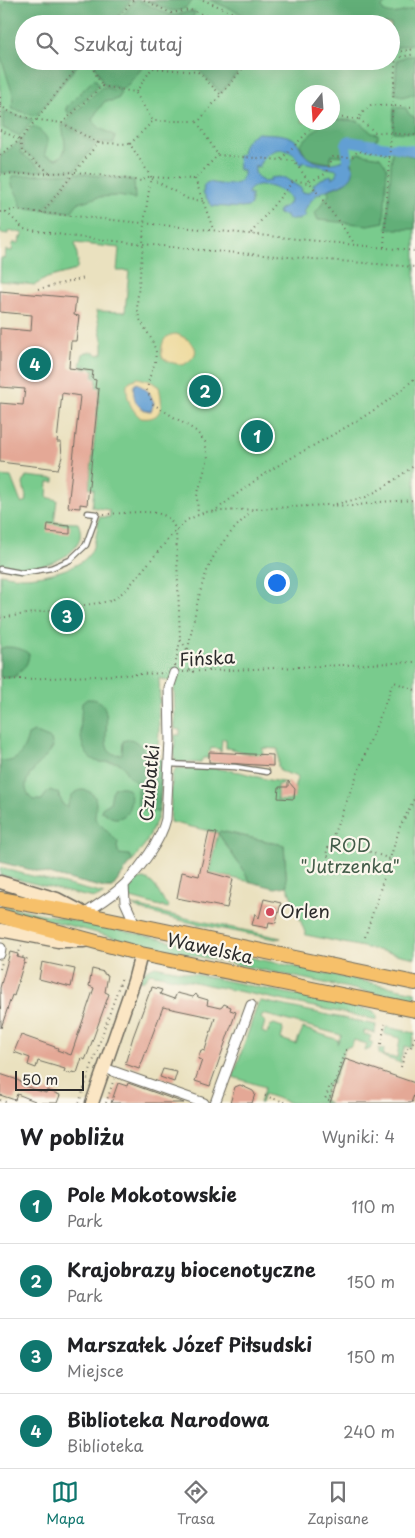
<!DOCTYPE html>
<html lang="pl">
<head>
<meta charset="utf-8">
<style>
	:root { --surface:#fff; --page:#f2f2f2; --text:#202124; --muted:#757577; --line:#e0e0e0; --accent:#0f766e }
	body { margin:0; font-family:"Playpen Sans",sans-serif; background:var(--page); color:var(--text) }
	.compass { position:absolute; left:295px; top:85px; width:45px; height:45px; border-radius:50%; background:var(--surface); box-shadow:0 5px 20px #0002; rotate:197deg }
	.scale { position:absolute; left:15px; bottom:12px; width:69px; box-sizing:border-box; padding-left:5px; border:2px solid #2b2b2b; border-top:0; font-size:14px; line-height:18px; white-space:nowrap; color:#2b2b2b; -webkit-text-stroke:4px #fbf7ec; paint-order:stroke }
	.you { position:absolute; left:276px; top:582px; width:18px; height:18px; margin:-12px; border:4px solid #fff; border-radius:50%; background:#1a73e8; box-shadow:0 0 0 8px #1a73e833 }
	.badge { display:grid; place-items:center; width:32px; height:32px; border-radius:50%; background:var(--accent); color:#fff; font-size:16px; font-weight:700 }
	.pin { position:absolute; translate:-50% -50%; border:2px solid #fff; box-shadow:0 1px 5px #0006 }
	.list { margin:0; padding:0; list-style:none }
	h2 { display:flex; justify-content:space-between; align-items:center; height:65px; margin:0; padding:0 20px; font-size:21px }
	h2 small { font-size:16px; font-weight:400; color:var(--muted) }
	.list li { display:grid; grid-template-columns:32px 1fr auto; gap:15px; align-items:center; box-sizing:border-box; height:75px; padding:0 20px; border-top:1px solid var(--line) }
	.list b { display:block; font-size:19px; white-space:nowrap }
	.list p { margin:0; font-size:16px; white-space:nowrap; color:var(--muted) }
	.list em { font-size:16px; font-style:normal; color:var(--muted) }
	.icon { flex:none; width:28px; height:28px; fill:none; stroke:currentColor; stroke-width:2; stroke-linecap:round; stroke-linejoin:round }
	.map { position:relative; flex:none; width:415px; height:1103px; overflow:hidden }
	.search { position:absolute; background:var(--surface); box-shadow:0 5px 20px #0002; left:15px; right:15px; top:15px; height:55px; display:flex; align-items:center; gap:12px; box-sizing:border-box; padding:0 18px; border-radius:28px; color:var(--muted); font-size:19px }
	.sheet { height:365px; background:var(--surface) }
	nav { display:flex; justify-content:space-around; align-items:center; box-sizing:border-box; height:70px; border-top:1px solid var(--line); background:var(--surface); font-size:14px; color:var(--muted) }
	nav a { display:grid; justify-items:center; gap:2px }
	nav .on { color:var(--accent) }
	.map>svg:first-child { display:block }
	.green { fill:#79cb8d; stroke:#527b5c; fill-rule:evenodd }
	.forest { fill:#62af78; stroke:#466d52 }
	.sand { fill:#eeda9e; stroke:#8c8264 }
	.water { fill:#629fd3; stroke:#46657f; fill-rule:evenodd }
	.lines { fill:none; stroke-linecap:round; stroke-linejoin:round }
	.canal { stroke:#629fd3; stroke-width:10 }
	.building { fill:#e4a896 }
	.lane-casing { stroke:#6e6b5f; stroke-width:7 }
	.street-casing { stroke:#6e6b5f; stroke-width:11 }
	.secondary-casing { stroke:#6e6b5f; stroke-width:15 }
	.primary-casing { stroke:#6e6b5f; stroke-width:16 }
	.path { stroke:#6e6b5f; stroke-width:2; stroke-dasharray:1 4; stroke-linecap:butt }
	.lane { stroke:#fff; stroke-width:4.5 }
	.street { stroke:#fff; stroke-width:9 }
	.secondary { stroke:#fbe6c4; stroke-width:12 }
	.primary { stroke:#f6c06b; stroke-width:14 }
	.poi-dot { fill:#d1495b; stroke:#fbf7ec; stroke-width:2 }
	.labels { text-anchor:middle; stroke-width:4.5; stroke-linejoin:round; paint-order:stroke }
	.street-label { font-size:18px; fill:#2b2b2b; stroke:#fbf7ec }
	.park-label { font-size:18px; fill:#425b48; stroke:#fbf7ec }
	.poi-label { font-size:18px; fill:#2b2b2b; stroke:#fbf7ec; text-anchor:start }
</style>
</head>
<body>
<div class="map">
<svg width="415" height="1103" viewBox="0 0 415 1103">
	<rect width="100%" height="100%" fill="#fbf7ec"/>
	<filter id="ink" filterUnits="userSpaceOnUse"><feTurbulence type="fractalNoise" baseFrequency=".02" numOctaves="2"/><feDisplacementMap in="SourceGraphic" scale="10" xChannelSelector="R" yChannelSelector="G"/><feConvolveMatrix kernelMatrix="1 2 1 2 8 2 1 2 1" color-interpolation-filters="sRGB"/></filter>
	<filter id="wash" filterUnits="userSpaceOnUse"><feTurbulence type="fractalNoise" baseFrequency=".0096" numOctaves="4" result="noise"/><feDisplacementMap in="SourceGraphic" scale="20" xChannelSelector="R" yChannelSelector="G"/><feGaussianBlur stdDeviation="1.12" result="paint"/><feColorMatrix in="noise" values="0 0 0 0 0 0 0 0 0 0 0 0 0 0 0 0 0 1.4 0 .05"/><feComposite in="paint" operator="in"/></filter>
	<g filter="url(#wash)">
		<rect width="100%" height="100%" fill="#eae1bf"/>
		<path class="green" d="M0,0H415V958L306,935L287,886L284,845L220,831L218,833L251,882L209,873L218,833L170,822L172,776L176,768H213L240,772L269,780L288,783L277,785V800L290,801L291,798H294L295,784L298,777L280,771L278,766V749L263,748L262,765H255V754C245,754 237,749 226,748V739H222L220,763H219L220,749L211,748L209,758H203L200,763L174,762L175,735H180V730L175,729L174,685L176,683L159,678L160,703L158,704L159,730L157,758L163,759L160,808L157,819L146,843L112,888H105L0,862V574C8,575 16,577 23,577C40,577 74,570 86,558C96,549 97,529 99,517H110L109,510L92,507L94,489L89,488L100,387H96L97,378H93L94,370L88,367V369H85L86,364L84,369L80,366L83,354C89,350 93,352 99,355L103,353V344L96,311L125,312L129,271H117L119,248L75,243C76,252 80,262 76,270L47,278L35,285L0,281L1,258H5L6,250L12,251L13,243H19L20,237L22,238L23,233L8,231V234L0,233ZM24,24H391V61H24ZM302,92H332V122H302Z
			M0,476L11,477L21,503L27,501L23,484L26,476L55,479V482H48L47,497L57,500L54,522L78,523C92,555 40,570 16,569C11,569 5,567 0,566Z
			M0,868L104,894L95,898L80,895L0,875Z
			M145,879C159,884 158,898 169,906L168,908L127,897C128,886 133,879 145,879Z
			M0,905L415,992V1002L134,943L0,907Z
			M133,905L167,914L281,938L275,939C255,935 139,915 133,905Z
			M155,966L373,1011L377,1016V1020L150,973L143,981L140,980L145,971Z
			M261,1001L376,1025L375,1033L364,1031V1034L371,1036L369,1041L373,1043L370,1049L365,1051L367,1044L354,1040L351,1046L345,1048L332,1084L329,1083L323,1100L330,1103H291L264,1094L261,1103H259L265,1087L233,1077L258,1003ZM263,1014L341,1035V1036L337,1044L338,1040L303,1028L296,1044L281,1039L283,1031L282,1027L274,1024L270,1026L267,1034L262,1032L265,1022L261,1018Z
			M386,1027L415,1033L410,1048L405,1046L400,1060L402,1061L401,1063L386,1058L379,1054V1048L384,1049L383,1056L397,1058L400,1038L384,1034Z"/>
		<path class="forest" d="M7,0H131L111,24H24V61H81L36,116L12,109L13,95L0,54L3,31L2,5Z
			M135,0H138L170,15H176L188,12H195L190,24H116Z
			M193,0C179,19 166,9 148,1Z
			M210,0H389L382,7L383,11C392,17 405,11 415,8V43L391,49V24H265Z
			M407,56H415V95H409L402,97L395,93L397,60Z
			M93,61H242L243,65L221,93L199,70L144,66L124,89L104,85Z
			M95,78L99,86L69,114L66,109L67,106Z
			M102,87L121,91L119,98L113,101H105L96,113L92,120L100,128L115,136L114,143L98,142L64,123Z
			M394,107L406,108L409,114L415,118V133L393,132Z
			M3,111L33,120L20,136L3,128Z
			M333,119L358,121L372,133L378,134V138L371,143L349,138L344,143L346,156L332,155L329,163L309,159L306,157L300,144L323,123L332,122Z
			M62,124L96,144L75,170L51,171L23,151L22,138L33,126C45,133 51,139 45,152V155L56,159C71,153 63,137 62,124Z
			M20,141L21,153L46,171L0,173V157Z
			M392,151L415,157V229H387Z
			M358,153L380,157L387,167L384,222L368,225L318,220L315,213L329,195L328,190L345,183L353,165L350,159Z
			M73,173L43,210L20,207C20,191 8,188 12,176Z
			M76,173L134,180L135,199L118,196L99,197L78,203L71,212L46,210Z
			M5,647C14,647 22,648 29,654C27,670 23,665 16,676L0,677V649Z
			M87,699C127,696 87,761 122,754L123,741L130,739C140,742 143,750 149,758L163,759L159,812L147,811L138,806C137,799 140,789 136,783C134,780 130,778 128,775C125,772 125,767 122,765C117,760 106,763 99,762C75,756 81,721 82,703Z
			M34,732L51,739L53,747C43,764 12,781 33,800H42L45,795L50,790L58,793L63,805L67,807C69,803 70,799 72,795C74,793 79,790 82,790C101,791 95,808 95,819L118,842L117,847L119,854L129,855L133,860L112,888H105L0,862V760C17,766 25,749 28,735Z
			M115,787H124L130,791C132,801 130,819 115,818C110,818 107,813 101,811L102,808L110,803L112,792Z
			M220,831L284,845L287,886L275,888L251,882L218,833Z"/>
		<path class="sand" d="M176,334C195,341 205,353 183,365L169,362L162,357C161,346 162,335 176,334Z
			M138,378L150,381L159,387C163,403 164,421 141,418C131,410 126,398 127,385L130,381Z"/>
		<path class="water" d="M258,133C268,134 281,133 290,137C300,141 300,151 307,157C316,165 336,165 345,159L350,160C363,184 333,185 318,194C312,198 307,206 303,213L306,215L299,220L287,219V216L278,214L279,210L289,204L290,199C283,188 254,178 248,193V195L251,194V205L248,207L242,208L212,206L203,193L204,185L208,182C221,184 245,191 243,170H239L238,155H242C243,144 247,137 258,133ZM282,149L293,153L301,165L303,162L337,170V175L332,178L331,175L319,180L313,185L315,188L308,193L301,192L302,189L285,178L278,177L270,178V181L264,182L258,178L255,172V166L259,167C262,156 271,150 282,149Z
			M137,383L149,392L154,403L151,411C137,411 132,397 134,385Z"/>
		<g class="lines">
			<path class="canal" d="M394,147L415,151
				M348,159L346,145L348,141L387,147"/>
		</g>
		<g id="blocks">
			<path class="building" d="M0,291L76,298L74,315L79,316L76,341H71L69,368L93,371L92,379L96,380L95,388L99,389L87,505L80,504V508L68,507L80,396L62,393L57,442H61L62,457L58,469L0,462V403L23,405L25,389L0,387V328L31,331L32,315L0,312Z
				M48,524L70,526V534L47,532Z
				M209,752L273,755V766L209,762Z
				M288,781L295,789L294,799L278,798L279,787H288Z
				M209,832L217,833L208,872L233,879L227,908L177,898L182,872L199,876Z
				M264,899L281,903L276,923L269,922L268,928L252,925L255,913L259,918Z
				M10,952L18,954L17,957L25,959L14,996L12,995L1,1028L0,988Z
				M42,962L75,969L71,987L39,979Z
				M92,969L104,972V974L108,975L105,992L109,994L88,1053L85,1060L82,1058L77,1073L72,1072L71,1074L64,1072L65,1069L38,1061L36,1068L28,1065L30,1058L14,1052L21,1035L58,1048L57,1050L71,1055L94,988L89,986Z
				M152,987L162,990L160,994L174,999L177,993L193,997L196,994L198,997L208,1000L207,1005L220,1008L222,1007L224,1004L231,1007L230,1010L236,1012L210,1086L195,1081L202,1060L198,1059L201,1050L205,1051V1050L215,1018L163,1007L141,1065L139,1069L125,1064L133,1037L150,991H151Z
				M345,1059L415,1083V1092L411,1103H330Z
				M163,1069L177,1072L174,1082L160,1077Z
				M0,1074L15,1079L21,1082V1085L46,1093L47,1090L60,1095L57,1103H34L35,1101L17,1094L15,1100L0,1095Z
				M118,1083L127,1086L128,1083L184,1103H111Z
				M240,1085L253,1091L255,1094L252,1103H230L235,1087Z"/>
		</g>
	</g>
	<g filter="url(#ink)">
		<use href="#blocks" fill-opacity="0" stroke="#6e6b5f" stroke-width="1"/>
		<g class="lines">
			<g class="lane-casing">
				<path id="lane" d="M0,569L21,573L51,568L70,560L86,545L97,514L88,513
					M169,764L235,767L267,772"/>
			</g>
			<g class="street-casing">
				<path id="street" d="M124,885L125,902L135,924
					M84,914C97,905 113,896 125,884C140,868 161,841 166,819L170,740L169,688L174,673
					M0,954L1,948
					M104,1068L204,1103
					M215,1103L251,1005"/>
			</g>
			<g class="secondary-casing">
				<path id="secondary" d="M0,882L57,899L80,911
					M0,930L58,941H84
					M92,1103L134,981L141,954"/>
			</g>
			<g class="primary-casing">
				<path id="primary" d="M0,899L84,914L415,983
					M0,916L141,954L415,1010"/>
			</g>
			<path class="path" d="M144,0L171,13L190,10L223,22L242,24
				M203,0L261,24
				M113,24L133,0
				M391,53L415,49
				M391,59L415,54
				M89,61L102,86
				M136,92L152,68L198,72L221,95
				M0,97L1,106L0,118
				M0,105C15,119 42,120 62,123L102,86L135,92L153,121
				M332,117L359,119L361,114L371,105L415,107
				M359,119L375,132L415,135
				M197,122L218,155
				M62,123L98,143
				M0,130L20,140
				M20,140L22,151L50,173
				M130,144L153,121H199L249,61
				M0,155L20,140L82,61
				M281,159L318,122
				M0,175L76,172L142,181L147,177L195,179L218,155L294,161L355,244
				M152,179L188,199L203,201
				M195,179L213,229
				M0,212L15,210L415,251
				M6,212L24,229L77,237L200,250L415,267
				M42,213L98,143L130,144L151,177L144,223L143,245L137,304L139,318L152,340L156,352L155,362L149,379L147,390L153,404L196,431L205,442L208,458L197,496L198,515
				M251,233L294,180L307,183L325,174L333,157H352L358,151L390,158
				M384,247L396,52
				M38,289L85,278
				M336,504L366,497L386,486L415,465
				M213,512C231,499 248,485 266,473C315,442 373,418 415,378
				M104,514C120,514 149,509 163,515C170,518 173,524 176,530L180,639L192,657L194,666L188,672
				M66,608L67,616
				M0,618L111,601L126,590L176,530L187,520L205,512L326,505L352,506L379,502L415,500
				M188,649C194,620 198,591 210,564C219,543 237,526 252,510
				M175,666L180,641
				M183,672L415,662
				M0,680L165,673
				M332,838L390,859
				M354,872L326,855L327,851L393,683L394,682L415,690
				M365,937L400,827L415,797
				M21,946L18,956L27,958L24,965
				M0,969L2,962
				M381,1044L385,1024
				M401,1067L407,1048L410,1049L415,1037
				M415,1083V1082
				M265,1096L288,1103
				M0,1100L8,1103
				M329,1100L325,1099L326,1097L330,1085L333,1086
				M331,1101L329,1100L346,1050H348
				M412,1102L415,1095
				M79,1103L122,977
				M106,1103L114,1079"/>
			<use href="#lane" class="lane"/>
			<use href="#street" class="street"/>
			<use href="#secondary" class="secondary"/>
			<use href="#primary" class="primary"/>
		</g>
	</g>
	<circle class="poi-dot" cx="270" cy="912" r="5"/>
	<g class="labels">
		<g class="street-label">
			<text transform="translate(207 659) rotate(-3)" y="6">Fińska</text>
			<text transform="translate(150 783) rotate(-85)" y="6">Czubatki</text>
			<text transform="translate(210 949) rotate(12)" y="6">Wawelska</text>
		</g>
		<g class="park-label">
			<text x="350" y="852">ROD<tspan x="350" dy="21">"Jutrzenka"</tspan></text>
		</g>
		<g class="poi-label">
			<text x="280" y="918">Orlen</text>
		</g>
	</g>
</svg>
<svg class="compass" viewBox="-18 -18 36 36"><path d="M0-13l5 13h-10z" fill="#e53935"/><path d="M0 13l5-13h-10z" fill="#757577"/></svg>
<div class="scale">50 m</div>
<div class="you"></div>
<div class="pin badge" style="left:257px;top:436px">1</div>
<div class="pin badge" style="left:205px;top:391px">2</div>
<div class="pin badge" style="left:67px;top:616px">3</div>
<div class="pin badge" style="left:35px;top:364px">4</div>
<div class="search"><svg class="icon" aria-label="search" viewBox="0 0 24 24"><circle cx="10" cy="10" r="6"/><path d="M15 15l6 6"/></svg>Szukaj tutaj</div>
</div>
<section class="sheet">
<h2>W pobliżu<small>Wyniki: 4</small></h2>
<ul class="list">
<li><span class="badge">1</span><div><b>Pole Mokotowskie</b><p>Park</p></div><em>110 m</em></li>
<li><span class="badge">2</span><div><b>Krajobrazy biocenotyczne</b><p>Park</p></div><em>150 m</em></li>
<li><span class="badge">3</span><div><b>Marszałek Józef Piłsudski</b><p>Miejsce</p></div><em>150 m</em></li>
<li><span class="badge">4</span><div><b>Biblioteka Narodowa</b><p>Biblioteka</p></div><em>240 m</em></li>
</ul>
</section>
<nav>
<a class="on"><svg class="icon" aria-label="map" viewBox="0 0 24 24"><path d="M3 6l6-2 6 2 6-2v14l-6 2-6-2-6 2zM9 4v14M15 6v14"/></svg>Mapa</a>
<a><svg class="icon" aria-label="directions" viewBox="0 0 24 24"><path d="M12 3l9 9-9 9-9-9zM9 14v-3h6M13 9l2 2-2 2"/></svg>Trasa</a>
<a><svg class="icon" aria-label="saved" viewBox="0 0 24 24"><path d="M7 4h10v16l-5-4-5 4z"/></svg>Zapisane</a>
</nav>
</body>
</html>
